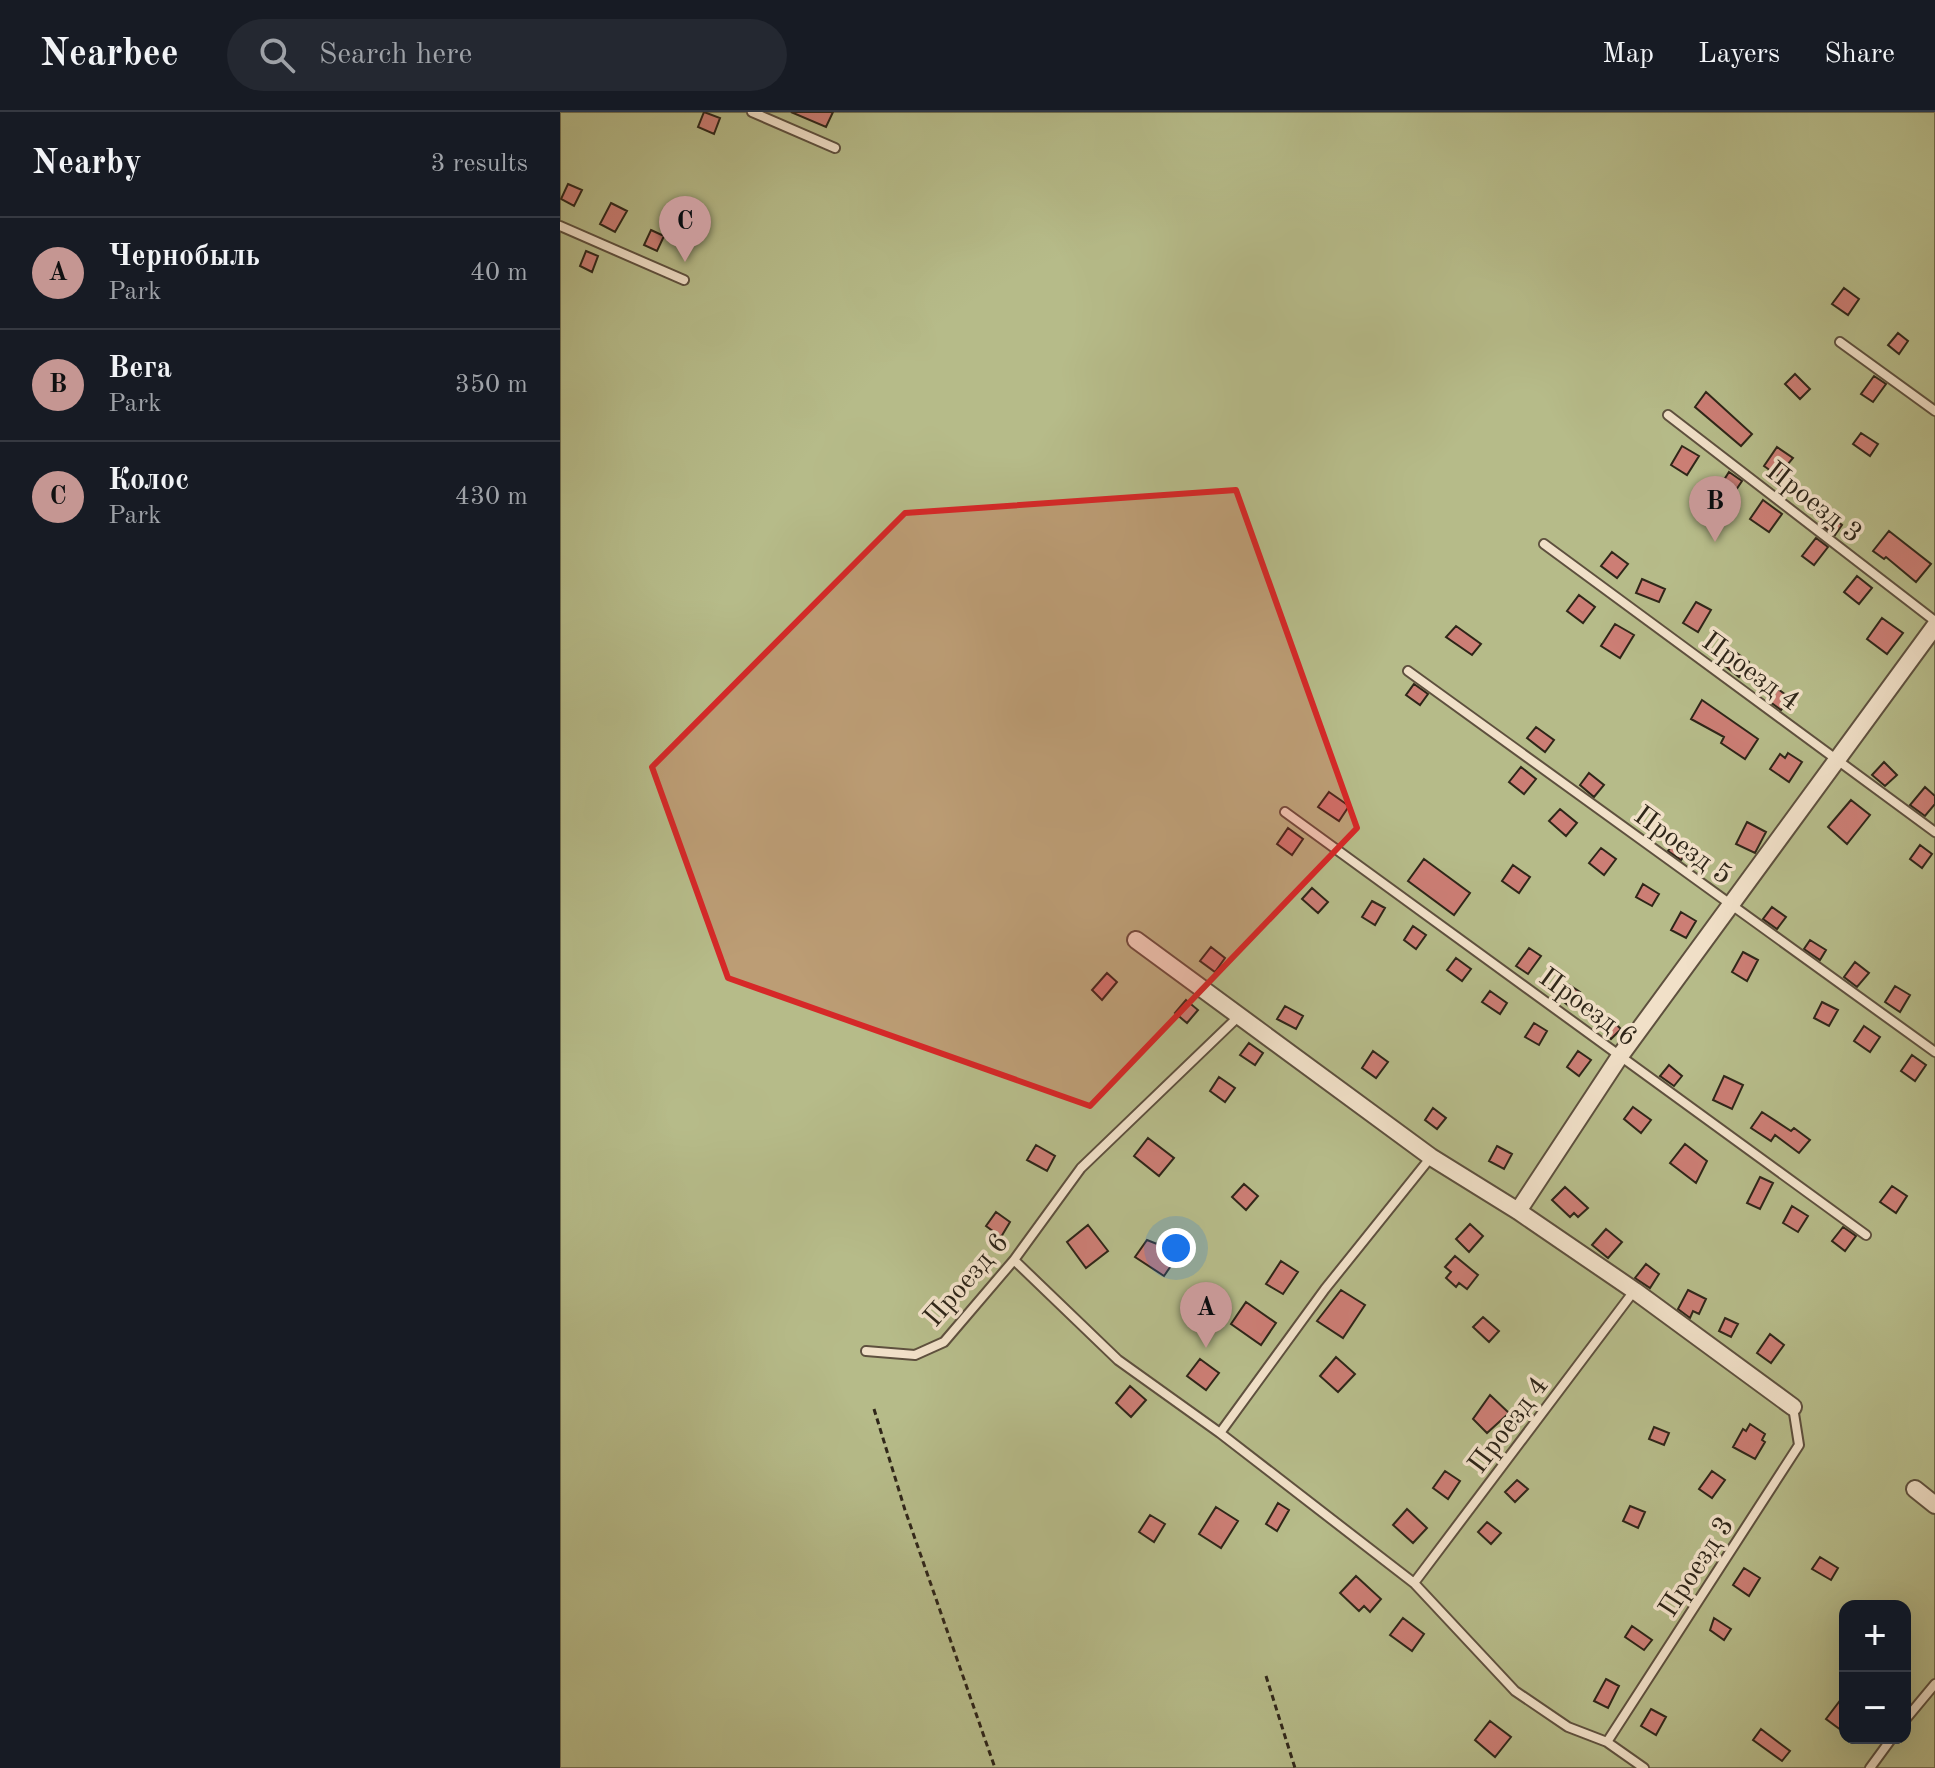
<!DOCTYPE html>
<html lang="en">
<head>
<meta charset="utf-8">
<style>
	:root { --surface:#171b24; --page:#242831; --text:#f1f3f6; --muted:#9ea1a6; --line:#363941; --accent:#c59692 }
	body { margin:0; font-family:"Old Standard TT",serif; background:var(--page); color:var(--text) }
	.controls { position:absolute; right:24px; bottom:24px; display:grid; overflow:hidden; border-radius:16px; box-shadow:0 8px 32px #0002 }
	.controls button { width:72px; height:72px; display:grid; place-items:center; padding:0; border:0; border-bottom:2px solid var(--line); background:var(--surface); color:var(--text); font:40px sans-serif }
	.you { position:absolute; left:616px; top:1136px; width:28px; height:28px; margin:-20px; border:6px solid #fff; border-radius:50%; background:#1a73e8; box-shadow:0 0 0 12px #1a73e833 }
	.badge { display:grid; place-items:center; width:52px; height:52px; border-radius:50%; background:var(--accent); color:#111; font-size:26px; font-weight:700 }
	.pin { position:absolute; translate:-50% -66px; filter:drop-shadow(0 2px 4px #0008) }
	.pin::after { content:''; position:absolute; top:42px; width:28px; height:24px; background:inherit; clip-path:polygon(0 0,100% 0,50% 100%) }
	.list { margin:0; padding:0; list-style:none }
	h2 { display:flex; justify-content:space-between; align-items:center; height:104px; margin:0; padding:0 32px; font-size:34px }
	h2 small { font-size:26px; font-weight:400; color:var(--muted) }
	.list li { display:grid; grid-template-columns:52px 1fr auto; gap:24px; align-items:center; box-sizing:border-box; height:112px; padding:0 32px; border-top:2px solid var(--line) }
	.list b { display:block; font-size:30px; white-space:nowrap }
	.list p { margin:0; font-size:26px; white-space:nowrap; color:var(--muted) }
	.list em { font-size:26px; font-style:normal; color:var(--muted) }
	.icon { flex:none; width:44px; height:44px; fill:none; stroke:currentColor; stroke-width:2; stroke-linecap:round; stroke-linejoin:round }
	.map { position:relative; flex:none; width:1375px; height:1656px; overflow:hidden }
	header { display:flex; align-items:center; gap:48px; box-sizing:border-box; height:112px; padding:0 40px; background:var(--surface); border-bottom:2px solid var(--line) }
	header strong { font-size:38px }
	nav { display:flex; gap:44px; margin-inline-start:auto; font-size:28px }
	.search { width:560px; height:72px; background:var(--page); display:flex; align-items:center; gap:20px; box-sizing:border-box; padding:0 28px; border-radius:44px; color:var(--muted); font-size:30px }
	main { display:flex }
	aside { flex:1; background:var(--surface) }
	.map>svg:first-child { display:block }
	.green { fill:#b6bb89; stroke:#727051; stroke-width:2; fill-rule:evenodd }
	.building { fill:#cc7e75; stroke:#2f2619; stroke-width:2 }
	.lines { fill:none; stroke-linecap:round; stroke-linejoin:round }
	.lane-casing { stroke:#5e503e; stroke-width:12 }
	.street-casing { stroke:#5e503e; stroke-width:20 }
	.path { stroke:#2f2619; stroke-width:3; stroke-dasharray:6 4; stroke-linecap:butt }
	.lane { stroke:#f1e0c8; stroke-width:8 }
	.street { stroke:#f1e0c8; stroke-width:16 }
	.marked { fill:#d62828; fill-opacity:0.2; stroke:#d62828; stroke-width:6; stroke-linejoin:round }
	.labels { text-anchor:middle; stroke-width:7; stroke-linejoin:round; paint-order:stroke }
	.street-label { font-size:28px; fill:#2f2619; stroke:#f1e0c8 }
</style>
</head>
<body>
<header>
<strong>Nearbee</strong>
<div class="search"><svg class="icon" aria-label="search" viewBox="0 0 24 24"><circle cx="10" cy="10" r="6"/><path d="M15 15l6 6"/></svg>Search here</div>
<nav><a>Map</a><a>Layers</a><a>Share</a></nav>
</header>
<main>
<aside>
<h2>Nearby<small>3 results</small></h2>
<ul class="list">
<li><span class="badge">A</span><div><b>Чернобыль</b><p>Park</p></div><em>40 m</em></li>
<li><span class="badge">B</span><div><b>Вега</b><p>Park</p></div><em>350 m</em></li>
<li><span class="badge">C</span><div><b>Колос</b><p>Park</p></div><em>430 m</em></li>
</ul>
</aside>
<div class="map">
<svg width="1375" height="1656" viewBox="0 0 1375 1656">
	<rect width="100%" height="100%" fill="#ead0ab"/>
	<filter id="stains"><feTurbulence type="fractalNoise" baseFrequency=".0025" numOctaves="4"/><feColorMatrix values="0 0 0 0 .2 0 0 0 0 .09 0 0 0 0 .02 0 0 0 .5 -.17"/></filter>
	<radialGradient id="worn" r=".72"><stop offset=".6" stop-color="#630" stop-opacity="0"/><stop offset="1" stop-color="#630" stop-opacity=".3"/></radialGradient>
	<path class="green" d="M0,0H1375V1656H0ZM1285,1494H1345V1626H1285Z"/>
	<path class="building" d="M144,0L160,6L154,22L138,15Z
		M231,0H273L266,15Z
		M8,72L22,78L14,94L1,87Z
		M51,91L67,99L55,120L40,112Z
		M91,118L104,124L97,139L84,133Z
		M26,139L38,144L32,160L20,154Z
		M1284,176L1299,187L1288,203L1272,192Z
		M1338,221L1348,229L1339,242L1328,233Z
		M1235,262L1250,277L1240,287L1225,272Z
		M1314,264L1326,272L1313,290L1301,282Z
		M1146,280L1192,322L1181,334L1135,295Z
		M1301,321L1318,332L1310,344L1293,332Z
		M1122,334L1139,344L1127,363L1111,353Z
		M1217,335L1233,346L1218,364L1204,354Z
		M1169,360L1182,369L1168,390L1155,382Z
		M1203,388L1222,402L1209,420L1190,407Z
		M1272,405L1282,413L1275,423L1264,415Z
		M1329,419L1371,452L1356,470L1326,445L1324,447L1313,439Z
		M1256,426L1268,435L1254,453L1242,444Z
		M1052,440L1068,452L1057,466L1041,454Z
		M1297,464L1312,476L1299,492L1284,480Z
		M1082,467L1105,477L1099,490L1076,481Z
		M1019,483L1035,495L1023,511L1007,499Z
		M1136,490L1151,498L1138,520L1123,511Z
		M1322,506L1343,521L1327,542L1307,527Z
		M1055,512L1074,523L1060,546L1041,534Z
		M896,514L921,532L912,543L886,525Z
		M1174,539L1189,550L1179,565L1164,553Z
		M854,572L868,582L860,593L846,583Z
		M1218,577L1230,586L1221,598L1209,589Z
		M1142,588L1198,627L1185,647L1161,631L1164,625L1131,607Z
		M976,615L994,628L985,640L967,626Z
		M1228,641L1242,650L1229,670L1210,657L1220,642L1225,646Z
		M1324,650L1337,663L1325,674L1312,663Z
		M961,655L976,667L964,682L949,670Z
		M1029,661L1044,673L1034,685L1020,673Z
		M1365,675L1375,684V692L1365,704L1350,693Z
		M769,680L789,694L779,709L758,695Z
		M1291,688L1310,703L1287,732L1268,715Z
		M1000,697L1017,711L1006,724L989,709Z
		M1187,710L1206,720L1195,741L1176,732Z
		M728,716L743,727L732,743L717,732Z
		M1113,732L1126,741L1121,748L1108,739Z
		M1360,733L1372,742L1362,756L1350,747Z
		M1041,736L1056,747L1044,763L1029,751Z
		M864,747L910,781L894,803L848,769Z
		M953,753L970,765L959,781L942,769Z
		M1083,772L1099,782L1092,794L1076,785Z
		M752,776L768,790L758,801L742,787Z
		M812,789L825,796L815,813L802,805Z
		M1212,795L1226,805L1217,817L1203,807Z
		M1121,800L1136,809L1126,826L1111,818Z
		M853,814L866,823L856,837L844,828Z
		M1250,828L1266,838L1260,848L1244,837Z
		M651,835L665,846L655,860L640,849Z
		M969,836L981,844L968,862L956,854Z
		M1183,840L1198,848L1187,869L1172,860Z
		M896,846L911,857L902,869L887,858Z
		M1295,850L1309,861L1297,875L1284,865Z
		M547,861L557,870L542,888L532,878Z
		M1008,872L1020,880L1009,894L998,885Z
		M1335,874L1350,883L1340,900L1325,890Z
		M930,879L947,891L940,902L922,890Z
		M626,888L638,898L627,911L615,901Z
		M1262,890L1278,898L1269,914L1254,906Z
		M725,894L743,904L736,917L717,907Z
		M1048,905L1061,917L1051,927L1039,915Z
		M974,911L987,919L979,933L965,925Z
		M1304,914L1320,925L1310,940L1294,929Z
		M689,931L703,941L695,953L680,943Z
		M813,939L828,950L816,966L802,956Z
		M1018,939L1031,948L1019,964L1007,955Z
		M1352,943L1366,953L1355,969L1341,959Z
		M1109,953L1122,964L1114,974L1100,964Z
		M1164,964L1183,973L1172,997L1153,988Z
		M659,965L675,976L665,990L650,979Z
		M1073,995L1091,1008L1081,1021L1064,1007Z
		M873,996L886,1006L877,1017L865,1008Z
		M1202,1000L1231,1019L1234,1016L1250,1028L1239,1041L1215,1023L1211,1029L1191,1016Z
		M588,1026L614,1046L599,1064L574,1044Z
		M1125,1032L1147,1049L1136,1071L1110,1051Z
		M476,1033L495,1044L487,1059L467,1048Z
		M937,1034L952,1042L944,1057L929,1049Z
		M1200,1065L1213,1071L1200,1097L1187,1091Z
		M684,1072L698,1084L686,1098L672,1085Z
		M1332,1074L1347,1084L1336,1101L1320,1090Z
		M1005,1075L1028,1096L1018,1105L1014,1101L1010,1105L992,1088Z
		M1232,1094L1248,1104L1238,1120L1223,1111Z
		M436,1100L450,1110L441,1125L426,1114Z
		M910,1112L923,1124L909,1140L896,1127Z
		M528,1113L548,1139L526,1156L507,1130Z
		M1283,1115L1296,1124L1285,1139L1272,1129Z
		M1046,1117L1062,1130L1048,1146L1032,1133Z
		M602,1125L615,1134L613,1141L617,1145L604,1164L575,1145L587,1128L597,1132Z
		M895,1144L918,1163L907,1177L899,1171L896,1175L886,1166L891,1160L885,1155Z
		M721,1149L738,1160L723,1182L706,1172Z
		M1086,1152L1099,1162L1090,1176L1075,1166Z
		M781,1178L805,1193L783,1226L757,1209Z
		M1128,1178L1146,1187L1139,1202L1133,1199L1130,1206L1118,1197Z
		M686,1190L716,1211L701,1233L671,1212Z
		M923,1205L939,1219L929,1230L913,1215Z
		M1165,1206L1178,1212L1171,1225L1159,1219Z
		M1210,1222L1224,1233L1211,1251L1197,1241Z
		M776,1245L795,1262L778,1280L760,1264Z
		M640,1247L659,1261L646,1278L627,1264Z
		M570,1274L586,1288L571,1305L556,1291Z
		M930,1283L949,1301L927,1321L913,1307Z
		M1190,1312L1205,1322L1202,1328L1205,1330L1195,1347L1173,1335L1183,1317L1186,1319Z
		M1094,1315L1109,1321L1104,1333L1089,1327Z
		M885,1359L900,1369L888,1387L873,1376Z
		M1152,1359L1165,1368L1152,1386L1139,1377Z
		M957,1368L968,1377L955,1390L945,1380Z
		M718,1391L729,1398L717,1419L706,1412Z
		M1070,1394L1085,1400L1078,1416L1063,1409Z
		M656,1395L678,1409L661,1436L639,1422Z
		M847,1397L867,1416L853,1431L833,1413Z
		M590,1403L605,1412L594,1430L579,1420Z
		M927,1410L941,1421L931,1432L918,1420Z
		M1260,1445L1278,1456L1271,1468L1252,1457Z
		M1184,1456L1200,1466L1189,1484L1173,1473Z
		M796,1464L821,1487L810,1500L804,1494L799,1499L780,1481Z
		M843,1506L864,1522L852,1539L830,1523Z
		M1154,1506L1171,1517L1164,1528L1150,1518Z
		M1072,1514L1092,1528L1084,1538L1065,1525Z
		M1046,1567L1059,1574L1048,1596L1034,1589Z
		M1285,1582V1621L1266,1607Z
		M1091,1597L1106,1605L1096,1623L1081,1614Z
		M930,1609L951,1625L935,1645L915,1628Z
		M1201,1617L1230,1639L1222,1649L1193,1628Z"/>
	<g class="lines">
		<g class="lane-casing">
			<path id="lane" d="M192,0L275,36
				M0,114L124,168
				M1280,230L1375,299
				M1108,303L1375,509
				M984,432L1375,720
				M848,559L1375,940
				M725,700L1306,1123
				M454,1148L558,1248L660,1321L854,1471L955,1579L1008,1615L1047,1630L1084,1656
				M306,1239L355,1243L384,1230L454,1148L521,1056L679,904
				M660,1321L765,1177L871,1045
				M854,1471L1074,1179
				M1345,1608L1375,1572
				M1047,1630L1239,1333L1233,1295
				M1310,1656L1332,1626"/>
		</g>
		<g class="street-casing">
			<path id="street" d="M576,828L871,1045L958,1099L1075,1179L1233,1295
				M958,1099L1060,944L1375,514
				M1355,1377L1375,1393"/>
		</g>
		<path class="path" d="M314,1297L345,1398L435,1656
			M706,1564L735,1656"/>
		<use href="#lane" class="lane"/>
		<use href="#street" class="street"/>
	</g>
	<path class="marked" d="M676,378L797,716L530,994L168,866L92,655L345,401Z"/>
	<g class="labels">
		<g class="street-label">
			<text transform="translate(1255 389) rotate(38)" y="10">Проезд 3</text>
			<text transform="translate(1192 558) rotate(36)" y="10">Проезд 4</text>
			<text transform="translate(1124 732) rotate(36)" y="10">Проезд 5</text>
			<text transform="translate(1029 894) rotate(36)" y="10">Проезд 6</text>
			<text transform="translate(405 1167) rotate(-49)" y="10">Проезд 6</text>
			<text transform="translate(947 1312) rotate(-53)" y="10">Проезд 4</text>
			<text transform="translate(1135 1454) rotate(-57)" y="10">Проезд 3</text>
		</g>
	</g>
	<rect width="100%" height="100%" filter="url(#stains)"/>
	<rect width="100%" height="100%" fill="url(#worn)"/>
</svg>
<div class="controls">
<button>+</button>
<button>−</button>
</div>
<div class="you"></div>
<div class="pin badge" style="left:646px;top:1236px">A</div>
<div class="pin badge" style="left:1155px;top:430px">B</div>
<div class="pin badge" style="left:125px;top:150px">C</div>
</div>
</main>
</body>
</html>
